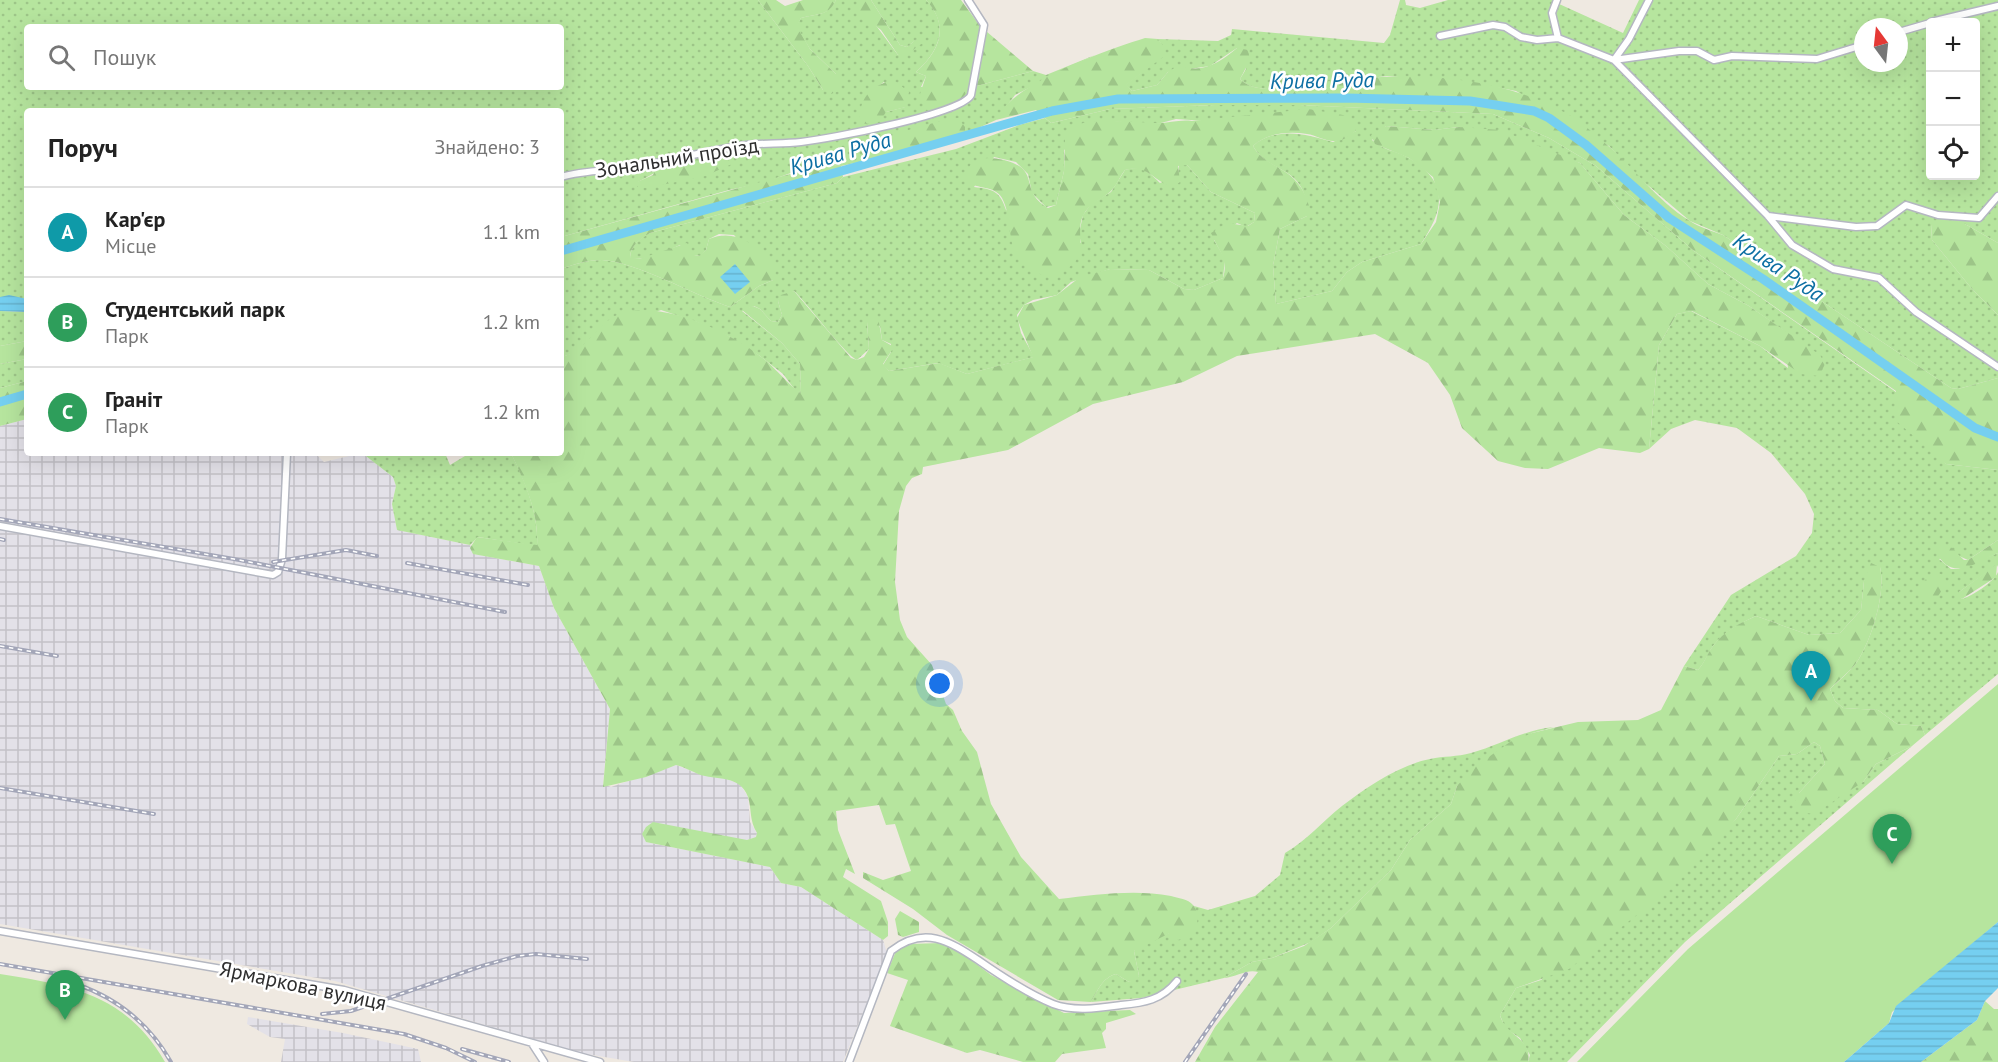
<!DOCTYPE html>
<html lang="uk">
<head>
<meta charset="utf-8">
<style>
	:root { --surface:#fff; --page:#f6f6f6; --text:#222; --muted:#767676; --line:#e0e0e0; --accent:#4264fb }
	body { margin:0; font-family:"PT Sans",sans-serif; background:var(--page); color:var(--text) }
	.controls { position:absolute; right:18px; top:18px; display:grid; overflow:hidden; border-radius:6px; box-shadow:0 6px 24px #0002 }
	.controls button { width:54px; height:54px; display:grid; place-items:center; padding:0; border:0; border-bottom:2px solid var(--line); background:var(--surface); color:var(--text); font:30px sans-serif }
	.compass { position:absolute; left:1854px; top:18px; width:54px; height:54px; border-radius:50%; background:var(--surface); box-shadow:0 6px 24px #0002; rotate:345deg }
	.you { position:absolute; left:940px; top:684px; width:21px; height:21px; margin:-15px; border:4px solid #fff; border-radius:50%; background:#1a73e8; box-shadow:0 0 0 9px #1a73e833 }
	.badge { display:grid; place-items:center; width:39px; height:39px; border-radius:50%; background:var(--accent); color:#fff; font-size:20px; font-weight:700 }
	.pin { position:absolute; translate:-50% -50px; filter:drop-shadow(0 2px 3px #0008) }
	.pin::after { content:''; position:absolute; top:32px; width:21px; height:18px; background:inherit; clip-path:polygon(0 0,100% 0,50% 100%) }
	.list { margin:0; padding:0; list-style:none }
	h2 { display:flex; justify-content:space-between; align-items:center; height:78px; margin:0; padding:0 24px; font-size:26px }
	h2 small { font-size:20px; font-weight:400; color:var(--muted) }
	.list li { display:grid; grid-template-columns:39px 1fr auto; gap:18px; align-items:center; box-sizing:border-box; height:90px; padding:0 24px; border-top:2px solid var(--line) }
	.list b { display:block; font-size:22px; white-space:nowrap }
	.list p { margin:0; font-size:20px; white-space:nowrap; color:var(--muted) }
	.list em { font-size:20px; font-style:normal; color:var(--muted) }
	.icon { flex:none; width:33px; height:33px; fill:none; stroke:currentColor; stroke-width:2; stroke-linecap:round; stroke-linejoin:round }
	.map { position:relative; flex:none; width:1998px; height:1062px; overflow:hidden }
	.search { position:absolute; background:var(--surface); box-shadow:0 6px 24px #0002; left:24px; top:24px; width:540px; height:66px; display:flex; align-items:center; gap:15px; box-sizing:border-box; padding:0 21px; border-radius:6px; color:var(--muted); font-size:22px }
	.panel { position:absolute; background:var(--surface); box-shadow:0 6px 24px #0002; left:24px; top:108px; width:540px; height:348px; border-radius:6px }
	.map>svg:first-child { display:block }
	.industrial { fill:url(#industrial-grid) }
	.grass { fill:url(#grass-dots); fill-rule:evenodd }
	.forest { fill:url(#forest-firs) }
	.park { fill:#b6e59e }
	.water { fill:url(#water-rules) }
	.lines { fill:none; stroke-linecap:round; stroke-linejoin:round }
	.river { stroke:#75cff0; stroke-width:9 }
	.minor-casing { stroke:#b4b7c1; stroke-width:9 }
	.minor { stroke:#fff; stroke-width:6 }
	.rail-casing { stroke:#a3a6b8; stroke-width:4 }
	.rail { stroke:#fff; stroke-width:1.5; stroke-dasharray:4.5; stroke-linecap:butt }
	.labels { text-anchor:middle; stroke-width:5; stroke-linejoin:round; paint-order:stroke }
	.street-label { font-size:21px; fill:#2e2e2e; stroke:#fff }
	.water-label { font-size:22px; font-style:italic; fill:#0d6fa3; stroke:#fff }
</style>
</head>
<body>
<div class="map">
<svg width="1998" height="1062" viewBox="0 0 1998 1062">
	<defs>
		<pattern id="industrial-grid" width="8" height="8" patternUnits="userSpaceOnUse" patternTransform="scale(1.5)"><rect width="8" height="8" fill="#e3e1e8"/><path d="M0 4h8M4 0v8" fill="none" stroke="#c3c1c7"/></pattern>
		<pattern id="grass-dots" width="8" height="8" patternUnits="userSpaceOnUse" patternTransform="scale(1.5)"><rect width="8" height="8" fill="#b6e59e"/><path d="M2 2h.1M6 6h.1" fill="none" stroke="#9dc588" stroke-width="1.8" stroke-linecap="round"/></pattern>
		<pattern id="forest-firs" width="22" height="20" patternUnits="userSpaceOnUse" patternTransform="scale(1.5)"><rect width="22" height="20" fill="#b6e59e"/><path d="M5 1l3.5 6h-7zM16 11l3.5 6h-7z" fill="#9dc588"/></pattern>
		<pattern id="water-rules" width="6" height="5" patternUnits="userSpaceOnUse" patternTransform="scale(1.5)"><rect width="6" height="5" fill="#75cff0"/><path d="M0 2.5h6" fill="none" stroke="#66b2ce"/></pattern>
	</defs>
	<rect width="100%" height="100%" fill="#efe9e1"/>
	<path class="industrial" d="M27,419V453H315L324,462L349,456L351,453H362L393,477L396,486L392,504L397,530L470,545L474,554L539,566L554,608L610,709L603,784L611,787L676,765L699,774L724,778L740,784L748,797L750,822L757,833L756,837L747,840L646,842L770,867L781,883L801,887L883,940L887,953L843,1062H634L581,1053L335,981L0,924V426Z
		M248,1017L343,1033L418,1049L421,1062H281L285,1039L270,1037L247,1024Z"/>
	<path class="grass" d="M0,0H758L808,66L823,90L836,74L810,49L796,26L801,18C818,13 827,17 836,0H857L898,55L919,37L907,47L900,45L871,0H926C950,25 940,51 916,72L926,76L921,87L969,88L1033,71L1046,75L1095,55L1015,95L996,120L965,134V127L865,153L869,160L841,166L826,164L796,171L766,182L729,190L561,237V111H27V299L0,297ZM27,27H561V87H27ZM884,82L905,107L886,112L877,87ZM711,155L726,158L638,182L682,158Z
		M1400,0H1405L1406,5L1420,8L1448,0H1557V3L1623,33L1639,0H1998V243L1965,224L1931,225L1932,240L1972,289L1998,315V378L1958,389L1951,388L1723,235L1690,221L1637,176L1609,146L1516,91L1479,84L1387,76L1273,89C1260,89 1249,88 1240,79L1246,69L1237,48L1210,66L1168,72L1157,85L1132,91L1125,85L1141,73L1163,47L1158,39L1218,41L1231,35L1232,29L1384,43L1390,35ZM1930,22H1976V176H1930ZM1863,27H1899V63H1863Z
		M1215,105H1300L1493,114L1549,138L1596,166L1694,251L1896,392L1946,464L1998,470V540L1968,560L1959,556L1939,559L1951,569H1958L1998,553V567L1997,565L1959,592V596L1962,599C1972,596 1994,582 1998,572V674L1925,735L1921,726L1897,724L1878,710L1843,708L1835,701L1830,689C1839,680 1850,672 1857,662C1872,639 1886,593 1880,567L1864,581L1861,610L1840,633L1809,635L1756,616C1740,623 1724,632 1713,646C1707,655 1705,662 1698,670L1684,666L1731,595L1796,556L1812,533L1814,514L1805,494L1771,453L1737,428L1695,420L1671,429L1649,449L1659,345L1677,314L1691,311L1760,346L1788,368L1783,330L1749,306L1708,284L1666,246L1624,215L1580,163L1459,127L1434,130L1386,126L1372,140C1382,150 1397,151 1409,158C1450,183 1444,209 1421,244L1362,262L1347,272L1332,291L1276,304L1273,266L1280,229L1307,216C1308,164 1269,175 1253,146C1275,126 1307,134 1333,142L1356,131L1176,119L1157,124L1105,121L1064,150V171L1056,205L1046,207L1032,193L1028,174L1016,162L994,157L974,187C993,189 1000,191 1006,210L1081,243L1079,234L1083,215L1091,204L1111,192L1125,170C1143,165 1148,172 1160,183L1178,175L1179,165H1187L1211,192L1255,213L1254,222L1246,227L1237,223L1214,240L1225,259L1223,278L1194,290L1184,289L1149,270L1110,269L1071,282L1057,295L1033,300L1024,305L1017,315L1021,333L1034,357L967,374L938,363L889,371L883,365L891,352V344L882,340L880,326L867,322L869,349L857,360C845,355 809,305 794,291L778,301L782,315L778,322L771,321L760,309L754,306L742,311L782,343L800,364L801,393L796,391L783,374L760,356L730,337L697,322L661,310L590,339L576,353L561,357V269C575,264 587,260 602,260C636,262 694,295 730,307L759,286L773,280L734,235L719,234L709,239L706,250L701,256L693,255L680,245C664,252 647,260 630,259C630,246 639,239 650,233L837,183L843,177L956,149L1019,125L1045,118L1051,123L1110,109Z
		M0,311L27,312V341L0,346Z
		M27,359V381L0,388V364Z
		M362,453H445L450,465L470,453H511C525,481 539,514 537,546L478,537L470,545L397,530L392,504L396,486L393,477Z
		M1554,727L1532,733L1457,786L1451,804L1410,840L1391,870L1331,928L1311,942L1272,958L1252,962L1224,978L1141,998L1091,1002C1098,990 1102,978 1116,974L1129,982L1139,976L1134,951L1139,946L1197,921L1194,906L1208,910L1255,896L1280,875L1285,853C1307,840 1322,822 1342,806C1367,787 1399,765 1430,759C1444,756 1457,757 1471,753C1500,745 1523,730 1554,727Z
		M1814,742L1820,746L1825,764L1799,793L1863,782L1876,764L1912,746L1685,942L1567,1062H1528L1530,1055L1520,1038L1505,1028L1500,1015L1516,988L1541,980L1736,819L1779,756L1797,754Z"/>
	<path class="forest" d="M758,0H776L785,6L803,0H836C828,17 818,13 801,18L797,26L810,49L836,74L841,81L839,91L831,94L823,90L808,66Z
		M857,0H871L900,45L907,47L923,37L924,42L910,52L898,55L881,30L858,12Z
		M926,0H961L980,26L1033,71L969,88L961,101L928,111L920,94L926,76L916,72C940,51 950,26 926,0Z
		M1145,38L1158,39L1164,47L1163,57L1126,85L1132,91L1157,85L1168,72L1179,65C1202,75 1220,62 1237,48L1248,50L1250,60L1240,79C1249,88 1261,89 1273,89C1371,73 1482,64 1571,116C1583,123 1595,135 1606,144C1635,168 1657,201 1690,221C1699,227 1712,231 1723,235L1951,388L1958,389L1998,378V470L1946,464L1895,420L1896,391L1694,251L1596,166L1549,138L1493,114L1300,105H1215L1110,109L1051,123L1036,110L996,120C1011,83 1107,50 1145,38Z
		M889,81L896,82L909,92L906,107L886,112L880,121L866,124L859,122C860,101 867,88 889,81Z
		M1308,109L1343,115L1354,122L1356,131C1349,136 1343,141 1335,141C1326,142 1316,135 1307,134C1289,131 1267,133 1253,146C1266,170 1298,165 1309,206L1307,216L1280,229L1273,266L1276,304L1332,291L1347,272L1362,262L1421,244L1436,222L1440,202L1433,177L1409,158L1375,144L1371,135L1386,126L1434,130L1459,127L1500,130L1580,163L1624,215L1666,246L1708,284L1749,306L1820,355L1825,364L1819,376L1801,374L1760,346L1692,311L1677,314L1659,345L1649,449L1640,453L1599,448L1548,469L1525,468L1498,461L1462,428L1450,395L1428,363L1375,334L1237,356L1183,382L1093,404L1008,450L923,467L922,474L912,478L906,486L899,511L895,582L900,620L907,637L932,665L946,704L953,710L962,731L977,752L991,804L1021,857L1059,899C1096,895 1133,889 1171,896C1178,898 1188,899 1193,905C1204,919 1194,937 1178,940L1170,933L1134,951L1139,976L1136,980L1129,982L1116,974C1102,978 1098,990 1091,1002L1058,1000L947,935L913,909L863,878V872L883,880L911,871L895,824L886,825L879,805L836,811L838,830L855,874L846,869L843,877L881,901L888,922V936L883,940L801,887L781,883L770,867L646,842L642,834L646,827L653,822L747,840L756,837L757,833C749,820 752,810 748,797C740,774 716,781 698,774C691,771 684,767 676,765L646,777L603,787L610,709L554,608L539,566L473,554L470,548L477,537L537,545C539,513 524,481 511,453H561V357C586,352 594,327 615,316C657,296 731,332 764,359C773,366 794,390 801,393L800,364L782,343L742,310L753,306L760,309L771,321L778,322L782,315L778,301L781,295L794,291L851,358L857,360L864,357L869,349L867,322L869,313H873L878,317L882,340L894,347L883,364L889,371L939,363L967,374L1033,357L1017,318L1024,305L1057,295L1080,277L1110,269L1149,270L1184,289L1194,290L1223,278C1229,259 1218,250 1211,233L1227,223L1248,226L1254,222L1255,213L1211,192L1187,165L1178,166L1180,182L1173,187C1152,181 1149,164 1125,170C1120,176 1116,187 1110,192C1100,201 1089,203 1083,216C1076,230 1085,247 1076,260C1072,267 1058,275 1049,276C1044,277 1038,273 1033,270C1003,257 1015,222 1002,198C995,185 977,190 967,181V171L972,162C985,157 991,157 1004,160C1043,170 1017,190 1048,208L1056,205L1064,171L1065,139C1069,131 1074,126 1083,123C1097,119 1138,122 1154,123C1167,124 1179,119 1192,121Z
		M958,118L965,127V134L869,160L865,153L867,146C897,133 926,123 958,118Z
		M711,155L726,157L732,164L705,176L647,188L637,187V182L653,175L657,166L682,158Z
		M826,164L841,166L843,177L837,183L650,233C640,239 630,246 630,258L639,259L687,243L694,255L700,256L706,250L709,239C738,227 760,248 776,270L773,280L759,286L730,307C694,295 636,262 602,260C587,260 575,264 561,269V237Z
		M1944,219L1965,224L1998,243V315L1972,289L1932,240L1931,224Z
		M27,341V359L0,364V346Z
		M27,381V419L0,426V388Z
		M1998,540V553C1973,564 1951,583 1935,550L1940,544C1956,547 1954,551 1964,560H1968Z
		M1871,563L1880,567C1886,593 1872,639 1857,662C1850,672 1838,680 1830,689L1835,701L1843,708L1878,710L1897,724L1921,726L1925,735L1912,746L1876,764L1863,782L1814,814L1798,812L1793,806L1799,793L1825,764L1820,746L1814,742L1797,754L1779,756L1736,819L1668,890L1569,969L1516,988L1500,1015C1505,1036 1533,1038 1528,1062H1195L1215,1027L1258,972C1246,969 1237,977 1224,978L1252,962L1272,958L1304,946L1331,928L1391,870L1410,840L1451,804L1457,786L1473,768L1510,742L1532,733L1578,722L1638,720L1661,710L1684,666L1698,670C1705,662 1707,654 1713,646C1724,631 1740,623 1756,616L1809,635L1840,633L1861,610L1864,581Z
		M1997,564L1996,577L1962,599L1959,597V592Z
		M1932,574H1941L1947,582L1935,601H1929L1917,592L1916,588Z
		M900,911L919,922V932L903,937L898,935L895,919Z
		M941,943L951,945L991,975L1064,1013L1130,1010L1136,1014L1106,1023V1029L1102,1033L1106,1048L1062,1054L1055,1062H1023L980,1050L967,1053L890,1026L908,980L887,973L896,951L910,944Z
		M1985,1001L1994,1009H1998V1062H1921L1977,1020Z"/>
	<path class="park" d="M1998,684V922L1892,1012L1889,1023L1844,1062H1577L1688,949Z
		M0,974C70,985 126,994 165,1062H0Z"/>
	<path class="water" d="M735,264L750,282L735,294L720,277Z
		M9,295L27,299V312L0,311V297Z
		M1998,922V988L1985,1001L1977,1020L1921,1062H1844L1889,1023L1896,1006Z"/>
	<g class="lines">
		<path class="river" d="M561,251L1052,111L1118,99L1346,98L1470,101L1534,111L1549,118L1586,145L1669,218L1763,279L1975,428L1998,437
			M0,402L27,394"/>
		<g class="minor-casing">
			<path id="minor" d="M1557,0L1552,13L1558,38
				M1649,0L1629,39L1614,60L1679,51H1697L1714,60L1732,56L1817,59L1863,45
				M1931,22L1998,6
				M1899,32L1930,23
				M1440,36L1493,25L1505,27L1521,37L1537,40L1558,38L1614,60L1768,216L1792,245L1833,269L1879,278L1916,312L1998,367
				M561,177C585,170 609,171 634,167C671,161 708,150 746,145C765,143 783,144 801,142C828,139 962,114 971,95L984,25L968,0
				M1768,216L1856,227L1877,226L1906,205L1938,215L1979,218L1998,196
				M0,526L273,575L278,572L282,559L287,453
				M0,931L344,990L600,1062
				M533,1045L544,1062
				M849,1062L891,951C924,925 949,941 978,960C1001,976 1028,994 1053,1004C1074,1012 1099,1008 1121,1005C1144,1003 1162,1000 1177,981"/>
		</g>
		<use href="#minor" class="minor"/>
		<g class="rail-casing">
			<path id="rail" d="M0,519L234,559L505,612
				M0,539L4,540
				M273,562L346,550L377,556
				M407,563L528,585
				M0,646L57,656
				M0,788L154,814
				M0,964L404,1034L446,1048L475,1062
				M76,984C117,998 150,1025 171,1062
				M322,1014L351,1011L482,966L517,956L536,954L587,959
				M462,1049L509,1062
				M1185,1062L1246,974"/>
		</g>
		<use href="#rail" class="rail"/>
	</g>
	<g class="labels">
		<g class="street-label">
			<text transform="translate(677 158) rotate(-9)" y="7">Зональний проїзд</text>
			<text transform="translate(303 986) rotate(12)" y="7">Ярмаркова вулиця</text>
		</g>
		<g class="water-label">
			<text transform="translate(1322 80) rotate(-1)" y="8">Крива Руда</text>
			<text transform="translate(840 153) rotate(-16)" y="8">Крива Руда</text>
			<text transform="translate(1779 267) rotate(34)" y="8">Крива Руда</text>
		</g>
	</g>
</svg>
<div class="controls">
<button>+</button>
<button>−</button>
<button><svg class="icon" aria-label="locate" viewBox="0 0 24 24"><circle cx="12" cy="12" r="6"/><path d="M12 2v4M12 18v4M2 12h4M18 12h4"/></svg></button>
</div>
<svg class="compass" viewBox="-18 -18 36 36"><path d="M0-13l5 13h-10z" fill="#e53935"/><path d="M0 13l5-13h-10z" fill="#767676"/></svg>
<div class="you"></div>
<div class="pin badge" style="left:1811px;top:701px;background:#0f9aa8">A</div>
<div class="pin badge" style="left:65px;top:1020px;background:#2e9e5b">B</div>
<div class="pin badge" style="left:1892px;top:864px;background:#2e9e5b">C</div>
<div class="search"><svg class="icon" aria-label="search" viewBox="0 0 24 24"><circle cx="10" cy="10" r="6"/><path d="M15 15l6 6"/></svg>Пошук</div>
<section class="panel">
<h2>Поруч<small>Знайдено: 3</small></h2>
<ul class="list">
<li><span class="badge" style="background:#0f9aa8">A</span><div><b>Кар'єр</b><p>Місце</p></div><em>1.1 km</em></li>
<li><span class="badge" style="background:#2e9e5b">B</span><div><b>Студентський парк</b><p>Парк</p></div><em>1.2 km</em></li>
<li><span class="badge" style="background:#2e9e5b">C</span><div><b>Граніт</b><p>Парк</p></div><em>1.2 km</em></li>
</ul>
</section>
</div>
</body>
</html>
